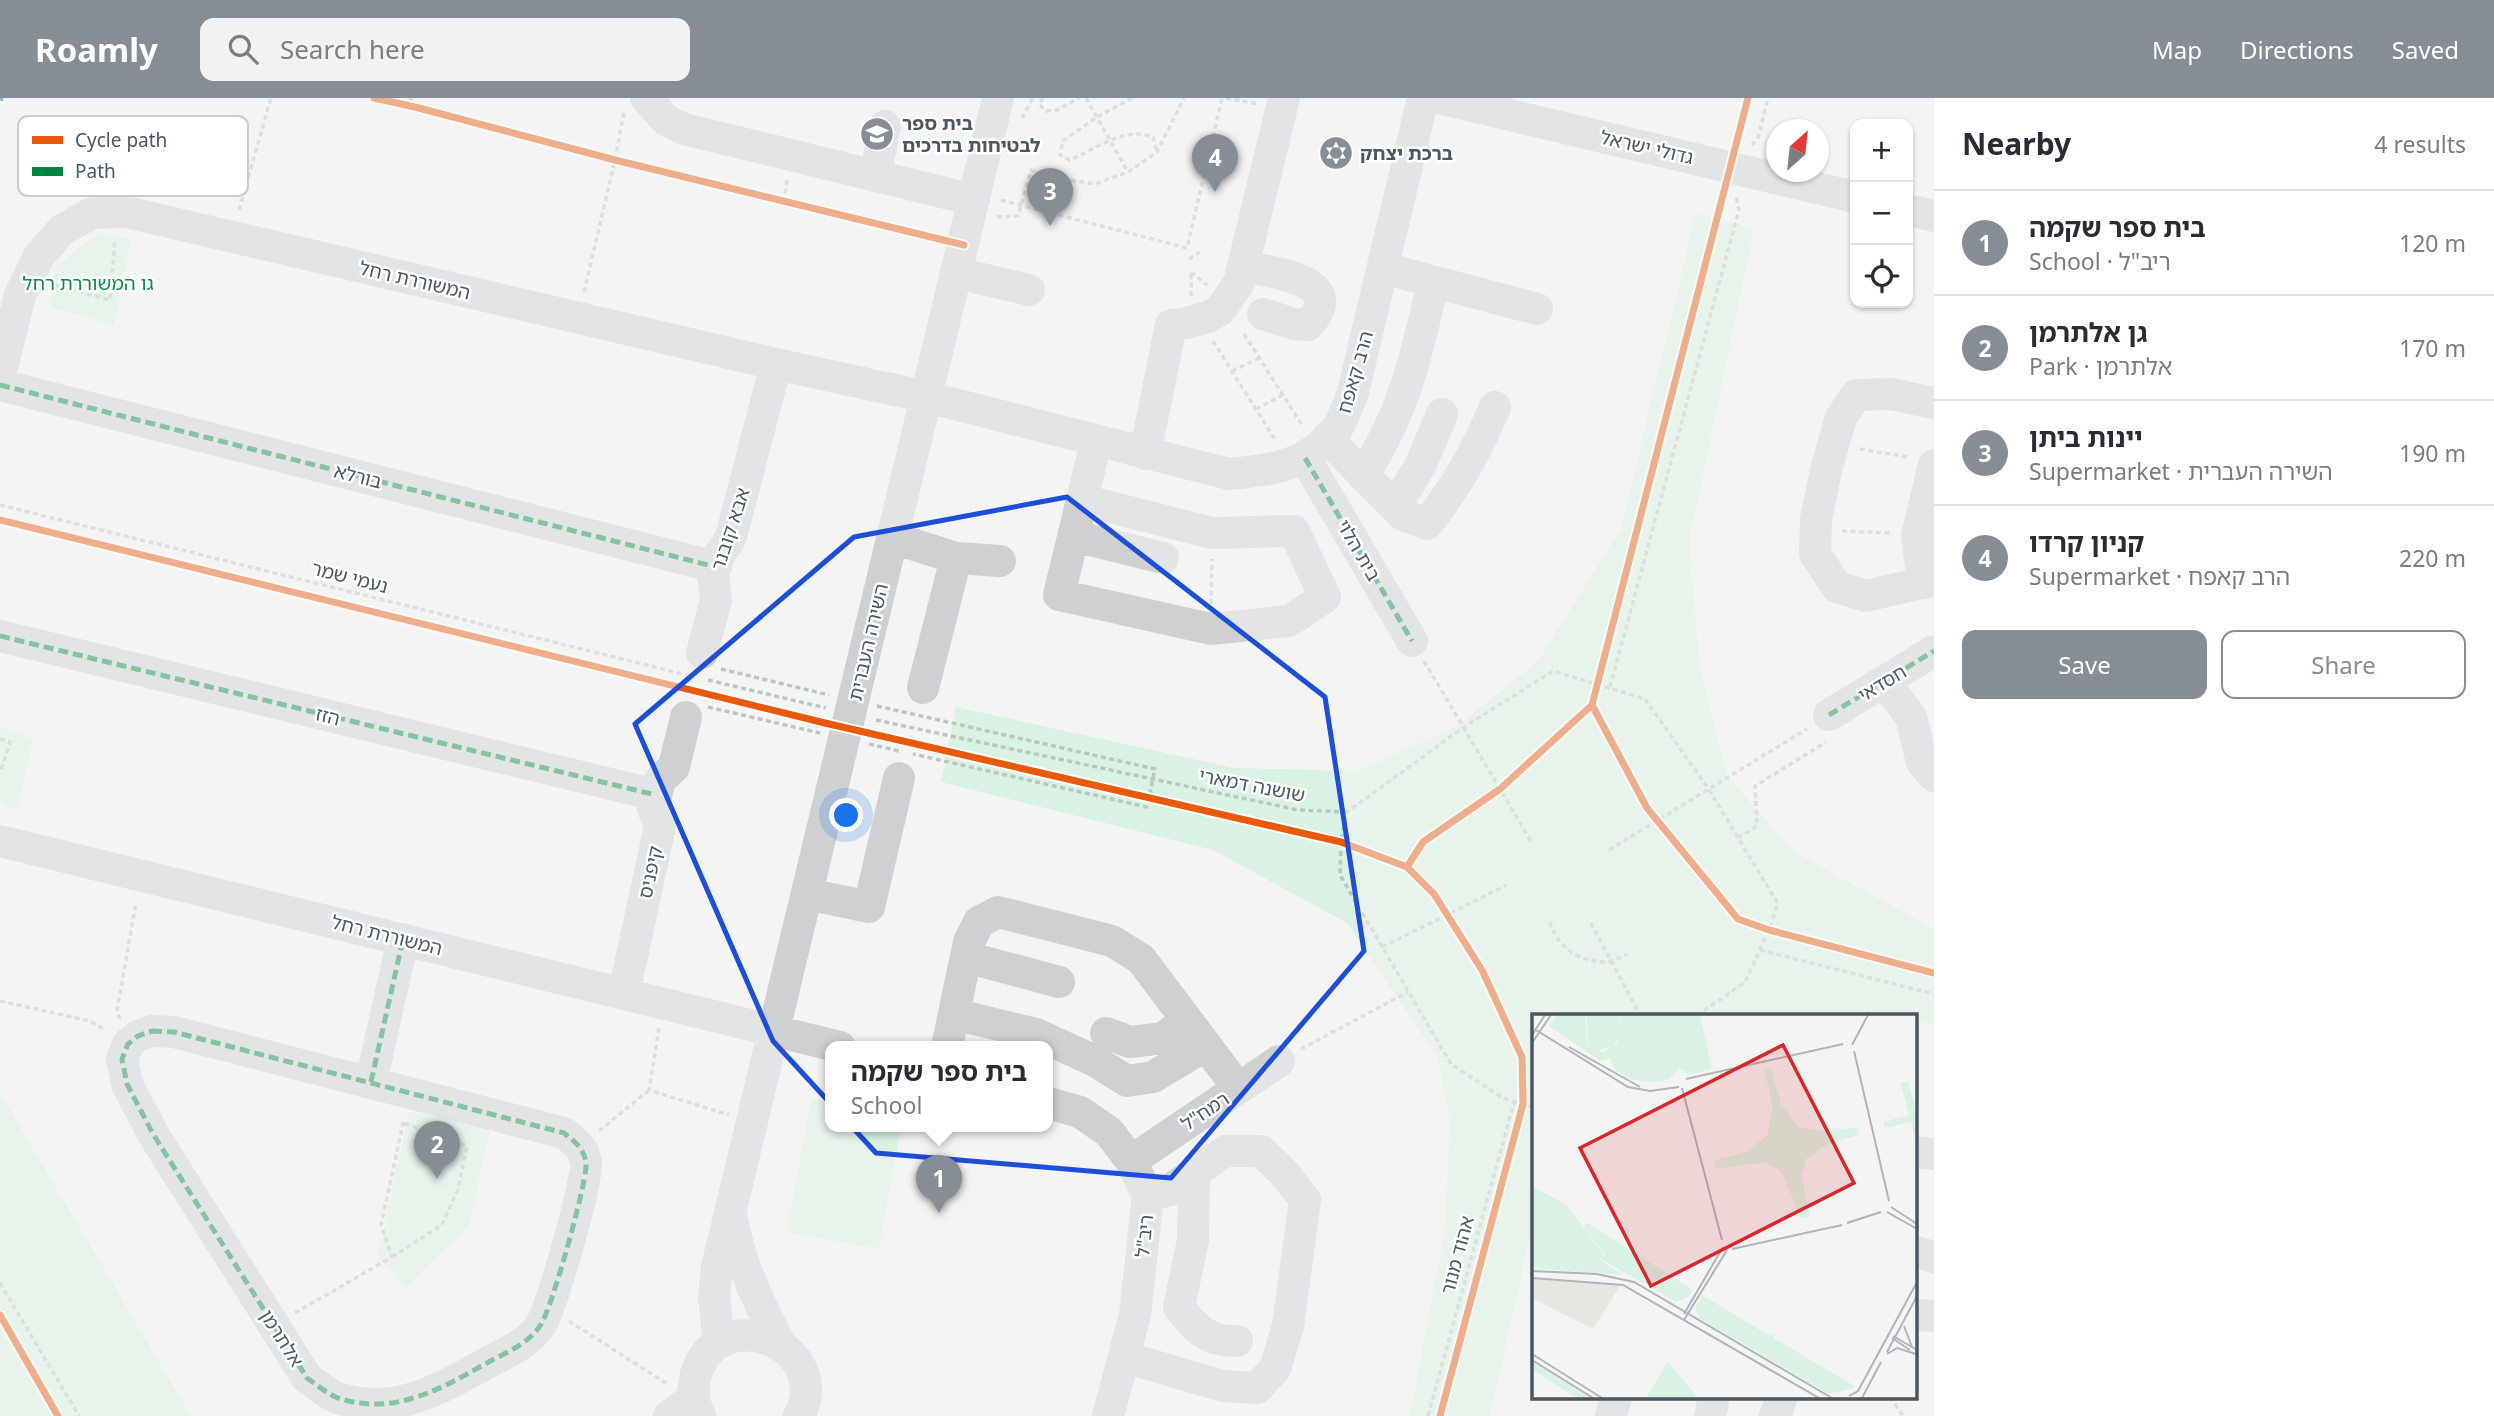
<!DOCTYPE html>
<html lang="en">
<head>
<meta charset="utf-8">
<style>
	:root { --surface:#fff; --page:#f2f2f3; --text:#2b2b33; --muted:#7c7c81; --line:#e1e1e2; --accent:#868d94 }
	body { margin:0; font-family:"Noto Sans","Noto Sans Hebrew",sans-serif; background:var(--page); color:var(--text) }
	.controls { position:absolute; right:21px; top:21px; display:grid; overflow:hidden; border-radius:14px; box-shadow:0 2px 5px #0004 }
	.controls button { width:63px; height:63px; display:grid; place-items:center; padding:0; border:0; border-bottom:2px solid var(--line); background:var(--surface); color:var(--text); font:35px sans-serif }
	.compass { position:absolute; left:1766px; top:21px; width:63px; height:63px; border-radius:50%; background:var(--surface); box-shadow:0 2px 5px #0004; rotate:27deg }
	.you { position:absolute; left:847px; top:718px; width:24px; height:24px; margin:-18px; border:5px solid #fff; border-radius:50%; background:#1a73e8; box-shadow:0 0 0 10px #1a73e833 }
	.badge { display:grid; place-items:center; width:46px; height:46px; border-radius:50%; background:var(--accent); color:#fff; font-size:23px; font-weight:700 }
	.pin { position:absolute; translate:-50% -58px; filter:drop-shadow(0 2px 4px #0008) }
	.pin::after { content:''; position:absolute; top:37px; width:24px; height:21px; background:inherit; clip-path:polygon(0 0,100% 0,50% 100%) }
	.popup { position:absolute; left:825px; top:943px; width:228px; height:91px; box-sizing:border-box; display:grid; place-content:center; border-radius:14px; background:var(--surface); filter:drop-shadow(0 2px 5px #0005); font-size:23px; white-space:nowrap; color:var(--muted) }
	.popup b { font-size:26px; color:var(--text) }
	.popup::after { content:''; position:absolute; left:50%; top:100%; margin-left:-14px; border:14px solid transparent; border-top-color:var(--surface) }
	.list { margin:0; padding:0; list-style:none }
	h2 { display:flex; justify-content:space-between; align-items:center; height:91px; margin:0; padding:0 28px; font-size:30px }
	h2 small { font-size:23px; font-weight:400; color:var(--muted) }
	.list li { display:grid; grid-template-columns:46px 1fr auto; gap:21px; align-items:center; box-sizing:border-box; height:105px; padding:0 28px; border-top:2px solid var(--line) }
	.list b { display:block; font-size:26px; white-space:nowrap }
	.list p { margin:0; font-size:23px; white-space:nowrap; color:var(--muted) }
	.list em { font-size:23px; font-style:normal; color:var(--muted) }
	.actions { display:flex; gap:14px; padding:21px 28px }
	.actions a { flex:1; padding:16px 0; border:2px solid var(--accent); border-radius:14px; text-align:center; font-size:24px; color:var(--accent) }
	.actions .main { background:var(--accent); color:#fff }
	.icon { flex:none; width:38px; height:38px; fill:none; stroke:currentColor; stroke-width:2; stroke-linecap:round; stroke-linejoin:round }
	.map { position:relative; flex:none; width:1934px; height:1318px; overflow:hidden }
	header { display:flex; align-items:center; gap:42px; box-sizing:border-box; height:98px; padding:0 35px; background:var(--accent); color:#fff }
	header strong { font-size:33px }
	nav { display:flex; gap:38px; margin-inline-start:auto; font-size:24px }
	.search { width:490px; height:63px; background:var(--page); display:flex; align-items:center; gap:18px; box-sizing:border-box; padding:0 24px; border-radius:14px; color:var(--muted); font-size:26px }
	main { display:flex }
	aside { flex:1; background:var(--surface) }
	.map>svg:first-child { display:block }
	.park { fill:#d9f2e3 }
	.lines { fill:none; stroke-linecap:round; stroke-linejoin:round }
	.path { stroke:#bcc7c4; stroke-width:3.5; stroke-dasharray:5 3.5; stroke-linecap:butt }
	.minor { stroke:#ced0d2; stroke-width:32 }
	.quiet { stroke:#00873e; stroke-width:5; stroke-dasharray:10 5; stroke-linecap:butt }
	.cycleway-casing { stroke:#fff; stroke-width:11 }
	.cycleway { stroke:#e8590c; stroke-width:7 }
	.marked { fill:none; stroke:#1d4ed8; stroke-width:5; stroke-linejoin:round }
	.labels { text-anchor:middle; stroke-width:5; stroke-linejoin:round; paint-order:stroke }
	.poi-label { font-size:19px; font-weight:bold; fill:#4a5661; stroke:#fff; text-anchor:start }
	.street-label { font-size:19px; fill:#4a5661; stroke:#fff }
	.park-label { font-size:19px; fill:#17864f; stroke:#fff }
	.inset-road { fill:none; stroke:#b0b5b9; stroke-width:2 }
	.view { fill:#d62828; fill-opacity:0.15; stroke:#d62828; stroke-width:3.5 }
	.inset-edge { fill:none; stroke:#4a5661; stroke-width:3.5 }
	.key { fill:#fff; stroke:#c9ccd0; stroke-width:2 }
	.key-label { font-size:19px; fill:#4a5661 }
</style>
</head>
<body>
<header>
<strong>Roamly</strong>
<div class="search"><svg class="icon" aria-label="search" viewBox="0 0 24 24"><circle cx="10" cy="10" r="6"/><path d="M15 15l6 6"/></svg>Search here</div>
<nav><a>Map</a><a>Directions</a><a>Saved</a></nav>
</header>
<main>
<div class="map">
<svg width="1934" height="1318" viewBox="0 0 1934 1318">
	<rect width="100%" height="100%" fill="#f4f4f4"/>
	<path class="park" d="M1696,116L1754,131L1689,444L1699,565L1727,678L1794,754L1934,831V927L1915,923V917H1533V1136L1527,1151L1490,1318H1410L1445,1132L1450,1022L1438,960L1347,825L1213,752L941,684L956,609L1234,670L1358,673L1459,627L1538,563L1621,431Z
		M100,136L131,141L114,227L50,209L55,170L81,148Z
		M0,629L33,641L16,712L0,703Z
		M0,995L191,1318H0Z
		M811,1001L830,1005V1029H901L879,1151L787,1134Z
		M410,1013L490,1032L468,1129L405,1190L378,1157L395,1079L392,1078L397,1068Z"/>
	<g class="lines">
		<path class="path" d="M410,0L415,9
			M1043,0L1039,6L1046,13L1057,12L1079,0
			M1086,0L1128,74
			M1132,0L1097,19L1063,43L1060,57L1070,62C1096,51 1124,28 1153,39L1157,54
			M1226,0L1258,6
			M1022,20L1033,0
			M1752,47L1758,40L1768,0
			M1001,102L1187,150L1222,0
			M784,104L787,82
			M239,112L271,0
			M997,119L1018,118L1031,72L1044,78L1095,86L1128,74L1157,54L1184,0
			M1189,161L1200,154
			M1191,174L1207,187
			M54,187L110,202L115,141
			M584,194L615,62L624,14
			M1191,198V174
			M1244,236L1302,327
			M1213,243L1276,343
			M1232,273L1259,260
			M1256,311L1283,297
			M1860,351L1908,359
			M0,407L687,577
			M1842,433L1890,435
			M1211,506L1212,461
			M1424,563L1532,745
			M721,571L829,597
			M708,582L826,610
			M1610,589L1739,112L1736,98
			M877,608L1155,671L1147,709L913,656
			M708,609L820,635
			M876,622L1298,712L1347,714
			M0,641L10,644L0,675
			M869,646L899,653
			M1738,740L1757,728L1755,688L1826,644
			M1609,752L1807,631
			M1550,824C1557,849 1579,864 1606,864C1612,864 1620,859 1627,857
			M1591,825L1640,917
			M1382,849L1507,787
			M1760,852L1934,896
			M0,903L90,923L105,932
			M120,921L117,913L136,804
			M659,930L649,992L729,1017
			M1301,951L1408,894
			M1533,1009L1503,1000L1451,966L1340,777L1341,744L1347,714L1464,629L1553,573L1645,601L1708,690L1778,806L1769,832L1745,884L1698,917
			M599,1033L649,992
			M392,1159L442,1127L458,1091L467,1048L403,1025
			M0,1185L79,1318
			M295,1215L392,1159L381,1127L404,1021
			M569,1223L669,1287
			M1890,1299L1903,1318
			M1428,1318L1514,1004"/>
		<path class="minor" d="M646,0L666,22L684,31L974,102
			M1438,0L1855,99
			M875,78L885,28
			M1908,112L1934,118
			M1244,168C1273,175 1350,182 1308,227L1294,226L1263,216
			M1383,170L1537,211
			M957,175L1029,192
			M0,277L20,197L39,158L62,132L92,115L126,114L776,266L927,299L1229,376C1273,372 1306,368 1336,332C1343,323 1347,308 1352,298L1423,0
			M0,287L716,469
			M1934,305L1891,296L1856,297L1841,320L1827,368L1816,421L1815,456L1837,489L1866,498L1934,482
			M1327,340L1403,417L1427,426C1455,391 1478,350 1495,309
			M1145,356L1171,227L1186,225L1208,219L1220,212L1239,185L1284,0
			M1305,360L1412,543
			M1363,377C1404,316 1417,255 1433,185
			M1082,402L1212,435L1294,433L1325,499L1289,523L1211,531L1059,497L1096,344
			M1395,409L1420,368L1442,316
			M1074,438L1163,460
			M893,440L956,460L1000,463
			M1923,485L1917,437L1934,367
			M0,538L656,697
			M702,555L716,502L713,476L719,458L731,439L776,266
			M1885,584L1911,619L1922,664L1934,678
			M923,590L956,460
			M1829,617L1934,553
			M0,743L840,949
			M807,796L869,809L899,680
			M966,859L1059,884
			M624,895L660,728L653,711L660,682L674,669L686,619
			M954,916L1036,936L1095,963L1127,983L1153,979L1206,947
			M152,933L174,934L564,1035C575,1044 583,1049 586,1064C589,1078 551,1214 540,1228C527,1247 503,1256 483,1267C438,1293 391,1318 338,1300C327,1296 316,1286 307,1280L153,1036L127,986L122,961L128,946L138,938Z
			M1106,935L1130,944L1163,940L1187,922
			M947,949L969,844L979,824L998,814L1112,843L1141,861L1238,990
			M371,984L403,841
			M1048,1005L1080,1014L1109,1034L1131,1063L1148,1098L1135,1217L1108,1318
			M1915,1054L1934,1056
			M1131,1063L1279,963
			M1194,1075L1193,1142L1179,1209C1195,1230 1208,1244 1237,1243
			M732,1121C741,1169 758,1203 780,1246
			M1915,1154L1934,1159
			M1915,1217L1934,1218
			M719,1245L714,1199L717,1169L998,0
			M1124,1259L1223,1288L1257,1290L1275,1271L1288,1228L1305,1102L1284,1075L1261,1053H1225L1170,1092L1148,1098
			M669,1318L694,1300
			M700,1318C693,1305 692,1290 696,1276C719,1201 835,1247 799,1318
			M1611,1318L1616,1299
			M1710,1318L1714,1299
			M1775,1318L1782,1299"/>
		<path class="quiet" d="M0,1L3,0
			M0,287L716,469
			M1305,360L1412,543
			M0,538L656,697
			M1829,617L1934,553
			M152,933L174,934L564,1035C575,1044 583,1049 586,1064C589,1078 551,1214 540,1228C527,1247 503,1256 483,1267C438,1293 391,1318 338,1300C327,1296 316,1286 307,1280L153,1036L127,986L122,961L128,946L138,938Z
			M371,984L403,841"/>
		<g class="cycleway-casing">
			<path id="cycleway" d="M374,0L415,9L615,62L964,147
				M1748,0L1592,607L1647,710L1738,821L1769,832L1934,875
				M0,422L825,625L1341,744L1407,769L1434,796L1482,872L1522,959L1523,1006L1440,1318
				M1407,769L1423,744L1500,691L1592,607
				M0,1217L58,1318"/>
		</g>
		<use href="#cycleway" class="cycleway"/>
	</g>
	<path d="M0 0H1934V1318H0ZM1067,399L1325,599L1364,853L1171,1080L876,1055L773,943L635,626L854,439Z" fill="#f4f4f4" fill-opacity=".55" fill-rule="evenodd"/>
	<path class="marked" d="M1067,399L1325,599L1364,853L1171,1080L876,1055L773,943L635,626L854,439Z"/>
	<defs>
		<g id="school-disc" transform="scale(1.75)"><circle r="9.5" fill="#868d94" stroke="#fff"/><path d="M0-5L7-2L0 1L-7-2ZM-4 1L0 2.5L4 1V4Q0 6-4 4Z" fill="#fff"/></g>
		<g id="synagogue-disc" transform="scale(1.75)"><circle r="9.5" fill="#868d94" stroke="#fff"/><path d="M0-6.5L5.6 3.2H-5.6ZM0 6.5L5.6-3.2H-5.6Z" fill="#fff"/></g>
	</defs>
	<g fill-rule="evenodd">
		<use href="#school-disc" x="877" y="36"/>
		<use href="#synagogue-disc" x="1336" y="55"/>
	</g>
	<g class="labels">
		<g class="poi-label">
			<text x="902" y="32">בית ספר<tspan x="902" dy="22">לבטיחות בדרכים</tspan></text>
			<text x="1360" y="62">ברכת יצחק</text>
		</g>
		<g class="street-label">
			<text transform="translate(1647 49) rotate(13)" y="7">גדולי ישראל</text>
			<text transform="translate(415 182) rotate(13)" y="7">המשוררת רחל</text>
			<text transform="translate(1355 274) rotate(-74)" y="7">הרב קאפח</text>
			<text transform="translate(358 378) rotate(14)" y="7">בורלא</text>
			<text transform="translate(730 431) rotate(-72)" y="7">אבא קובנר</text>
			<text transform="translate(1359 452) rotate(60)" y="7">בית הלוי</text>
			<text transform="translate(350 479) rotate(14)" y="7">נעמי שמר</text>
			<text transform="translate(868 544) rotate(-77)" y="7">השירה העברית</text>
			<text transform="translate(1882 585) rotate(-31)" y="7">חסדאי</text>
			<text transform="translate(328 618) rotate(14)" y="7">הזז</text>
			<text transform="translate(1252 687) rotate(11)" y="7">שושנה דמארי</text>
			<text transform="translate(650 774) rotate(-78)" y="7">קיפניס</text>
			<text transform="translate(387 837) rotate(14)" y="7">המשוררת רחל</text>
			<text transform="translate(1205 1013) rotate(-34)" y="7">רמח"ל</text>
			<text transform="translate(1144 1138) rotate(-84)" y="7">ריב"ל</text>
			<text transform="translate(1457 1157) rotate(-75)" y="7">אהוד מנור</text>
			<text transform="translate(282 1240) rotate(58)" y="7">אלתרמן</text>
		</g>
		<g class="park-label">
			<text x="88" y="192">גו המשוררת רחל</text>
		</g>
	</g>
	<g transform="translate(1532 916)">
		<rect width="385" height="385" fill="#f4f4f4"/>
		<path d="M0,172L35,191L71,240L68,246L91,261L0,254Z" fill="#d9f2e3"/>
		<path d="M0,265L88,272L61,315L0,284Z" fill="#e7e6e1"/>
		<path d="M25,1H53L55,30L71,38L85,29L88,1H168L180,55L157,61L147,54L137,65L127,68L100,66L83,56L78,44L68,47L17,12ZM55,1H87L86,24L80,33L65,36L56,29ZM239,54L249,90L266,113L297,118L325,113L327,121L297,129L274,145L269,162L278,202L269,205L250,158L234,148L184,155L181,147L214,138L235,122L241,92L232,55ZM376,67L385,99V133L379,108L353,114L351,108L377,101L369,69ZM56,209L161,276L156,283L144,288L69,245L73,240L51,212ZM170,281L238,322L243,319L242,324L324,373L297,380L167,304L163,294ZM0,347L58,384H44L0,355ZM136,347L164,382L162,384H114Z" fill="#d9f2e3"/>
		<path class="inset-road" d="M4,16L96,73L118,77L147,73M0,21L13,1M0,29L19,1M320,31L336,1M37,33L108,73M322,37L357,187M154,65L311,30M150,74L190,226M359,193L385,210M355,198L385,215M315,209L349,198M200,235L310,211M0,257L65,260L102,268L300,384M0,264L91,271L287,384M152,300L191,233M152,306L195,236M372,312L380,333M361,322L385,336M360,324L378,336M355,338L385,282M0,340L70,384M355,340L365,334L384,340M0,346L61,384M317,382L326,377L385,268M330,384L349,348"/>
		<path class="view" d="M251,31L322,169L119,272L48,134Z"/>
		<rect width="385" height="385" class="inset-edge"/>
	</g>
	<rect x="18" y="18" width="230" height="80" rx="10" class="key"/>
	<rect x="32" y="38" width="31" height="8" fill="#e8590c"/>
	<rect x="32" y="69" width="31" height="9" fill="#00873e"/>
	<g class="key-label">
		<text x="75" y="49">Cycle path</text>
		<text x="75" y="80">Path</text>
	</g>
</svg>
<div class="controls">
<button>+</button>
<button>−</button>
<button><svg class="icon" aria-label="locate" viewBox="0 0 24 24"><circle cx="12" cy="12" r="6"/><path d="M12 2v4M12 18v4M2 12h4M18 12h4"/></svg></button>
</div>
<svg class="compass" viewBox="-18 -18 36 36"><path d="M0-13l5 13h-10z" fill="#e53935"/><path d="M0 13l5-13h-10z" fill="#7c7c81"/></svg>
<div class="you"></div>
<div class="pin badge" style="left:939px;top:1115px">1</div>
<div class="popup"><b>בית ספר שקמה</b>School</div>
<div class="pin badge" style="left:437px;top:1081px">2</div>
<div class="pin badge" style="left:1050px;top:128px">3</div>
<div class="pin badge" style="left:1215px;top:94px">4</div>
</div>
<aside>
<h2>Nearby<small>4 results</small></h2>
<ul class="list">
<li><span class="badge">1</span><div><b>בית ספר שקמה</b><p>School · ריב&quot;ל</p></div><em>120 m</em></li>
<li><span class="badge">2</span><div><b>גן אלתרמן</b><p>Park · אלתרמן</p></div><em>170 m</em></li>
<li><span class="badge">3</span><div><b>יינות ביתן</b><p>Supermarket · השירה העברית</p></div><em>190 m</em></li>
<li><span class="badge">4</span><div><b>קניון קרדו</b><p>Supermarket · הרב קאפח</p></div><em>220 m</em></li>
</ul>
<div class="actions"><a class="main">Save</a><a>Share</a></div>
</aside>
</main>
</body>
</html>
